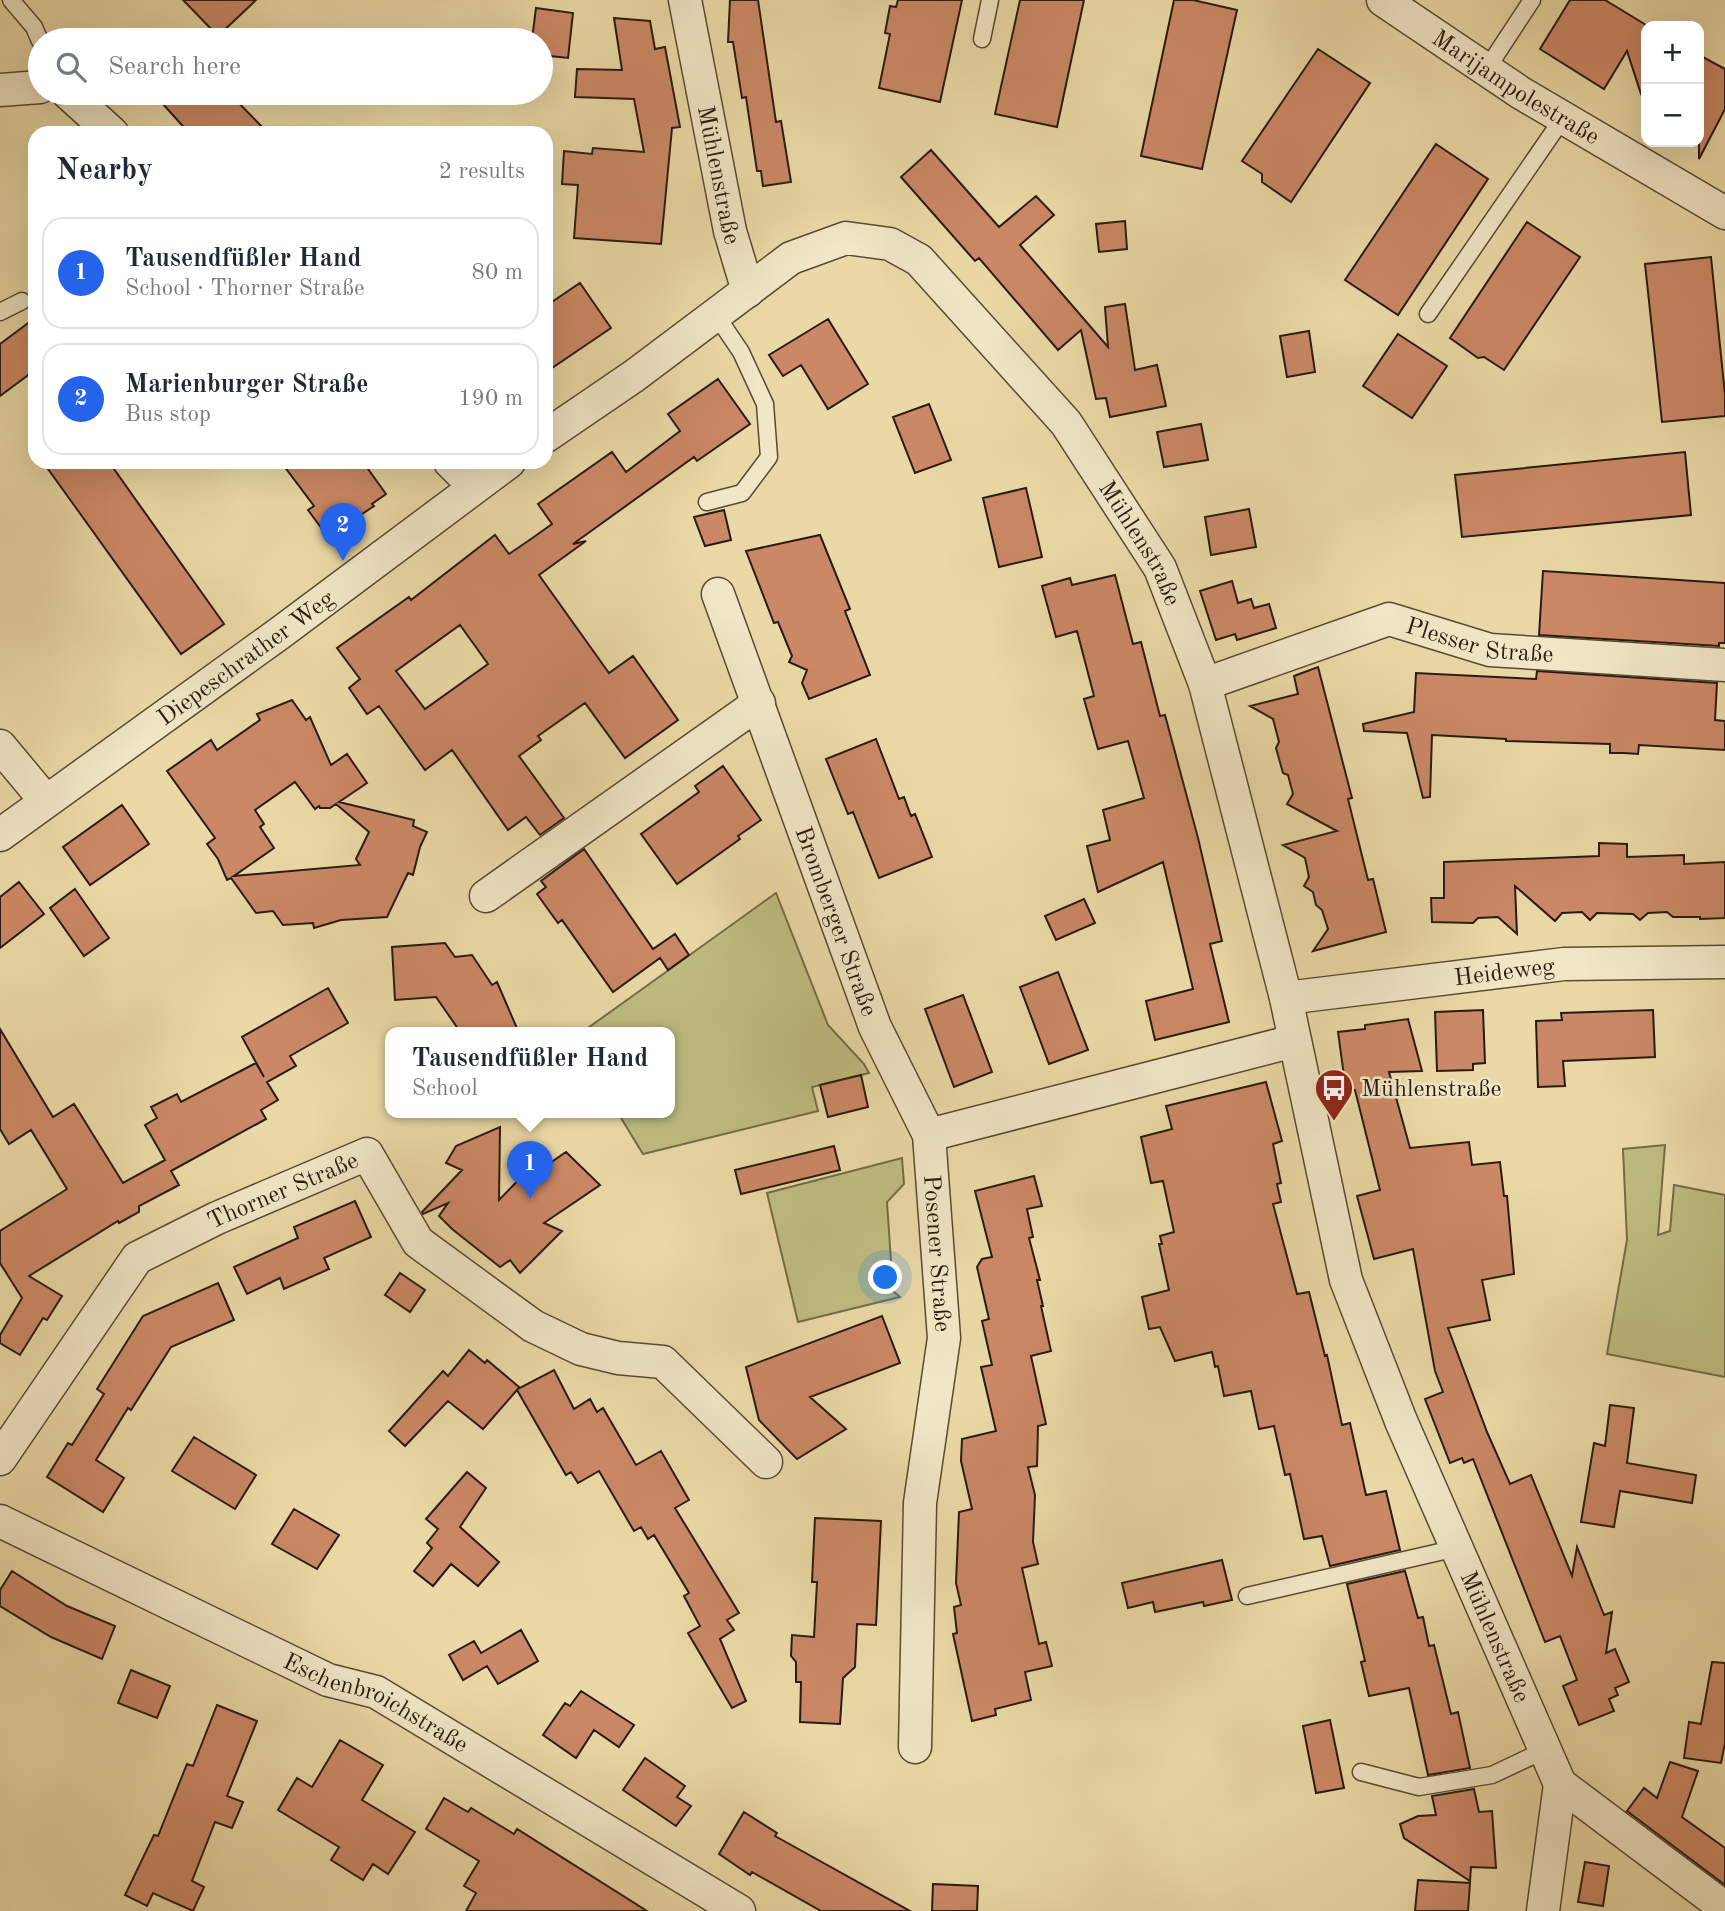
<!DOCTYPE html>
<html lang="en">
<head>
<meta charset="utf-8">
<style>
	:root { --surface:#fff; --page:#f6f6f7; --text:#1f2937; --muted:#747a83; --line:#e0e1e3; --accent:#2563eb }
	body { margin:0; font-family:"Old Standard TT",serif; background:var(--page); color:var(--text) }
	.controls { position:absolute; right:21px; top:21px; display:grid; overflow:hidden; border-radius:14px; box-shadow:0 7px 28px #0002 }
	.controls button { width:63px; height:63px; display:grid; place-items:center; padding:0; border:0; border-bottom:2px solid var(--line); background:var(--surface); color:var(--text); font:35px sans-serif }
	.you { position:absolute; left:886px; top:1278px; width:24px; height:24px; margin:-18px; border:5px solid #fff; border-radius:50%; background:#1a73e8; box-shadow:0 0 0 10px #1a73e833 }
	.badge { display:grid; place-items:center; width:46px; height:46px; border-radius:50%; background:var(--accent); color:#fff; font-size:23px; font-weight:700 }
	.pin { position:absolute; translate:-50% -58px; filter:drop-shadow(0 2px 4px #0008) }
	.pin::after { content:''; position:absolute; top:37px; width:24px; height:21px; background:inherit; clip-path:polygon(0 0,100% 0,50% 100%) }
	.popup { position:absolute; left:385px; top:1027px; width:290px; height:91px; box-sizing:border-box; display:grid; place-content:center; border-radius:14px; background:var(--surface); filter:drop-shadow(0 2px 5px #0005); font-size:23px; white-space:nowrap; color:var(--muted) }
	.popup b { font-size:26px; color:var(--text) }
	.popup::after { content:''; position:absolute; left:50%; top:100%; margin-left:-14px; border:14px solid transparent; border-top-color:var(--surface) }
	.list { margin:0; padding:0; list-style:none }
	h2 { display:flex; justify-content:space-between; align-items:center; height:91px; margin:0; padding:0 28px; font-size:30px }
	h2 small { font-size:23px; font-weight:400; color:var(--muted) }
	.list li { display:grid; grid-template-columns:46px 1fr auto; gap:21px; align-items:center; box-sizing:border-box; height:112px; margin:0 14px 14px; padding:0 14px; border:2px solid var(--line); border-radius:21px }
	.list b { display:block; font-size:26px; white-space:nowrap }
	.list p { margin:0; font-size:23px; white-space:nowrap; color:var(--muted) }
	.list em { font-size:23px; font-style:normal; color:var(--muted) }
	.icon { flex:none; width:38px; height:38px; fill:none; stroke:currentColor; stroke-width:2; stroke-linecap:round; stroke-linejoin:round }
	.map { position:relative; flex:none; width:1725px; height:1911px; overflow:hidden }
	.search { position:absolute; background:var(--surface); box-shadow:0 7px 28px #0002; left:28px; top:28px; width:525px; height:77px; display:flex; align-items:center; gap:18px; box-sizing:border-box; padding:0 24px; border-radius:38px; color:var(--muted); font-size:26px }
	.panel { position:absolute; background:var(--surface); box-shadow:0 7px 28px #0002; left:28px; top:126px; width:525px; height:343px; border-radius:21px }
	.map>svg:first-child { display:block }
	.green { fill:#bfbd81; stroke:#746c49; stroke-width:2 }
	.building { fill:#cb8866; stroke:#281b11; stroke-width:2; fill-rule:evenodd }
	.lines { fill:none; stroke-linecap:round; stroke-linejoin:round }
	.service-casing { stroke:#584a36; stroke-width:19 }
	.minor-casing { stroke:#584a36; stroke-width:35 }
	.service { stroke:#f1e6c5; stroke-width:16 }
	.minor { stroke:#f1e6c5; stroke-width:32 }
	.labels { text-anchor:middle; stroke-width:5; stroke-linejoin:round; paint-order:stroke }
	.street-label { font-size:24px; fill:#281b11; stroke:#f1e6c5 }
	.poi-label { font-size:24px; fill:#281b11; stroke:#f1e6c5; text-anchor:start }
</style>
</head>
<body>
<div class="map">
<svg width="1725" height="1911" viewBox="0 0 1725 1911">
	<rect width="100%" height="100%" fill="#ead9a6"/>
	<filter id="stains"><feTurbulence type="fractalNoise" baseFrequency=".00286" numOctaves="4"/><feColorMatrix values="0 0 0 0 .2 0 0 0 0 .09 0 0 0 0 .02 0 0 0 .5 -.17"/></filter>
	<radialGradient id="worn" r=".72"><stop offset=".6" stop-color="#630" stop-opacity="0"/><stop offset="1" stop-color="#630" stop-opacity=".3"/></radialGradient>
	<path class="green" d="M776,893L828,1025L864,1064L869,1073L812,1087L818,1111L643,1154L618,1113H670V1033H581Z
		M1665,1145L1658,1235L1670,1231L1674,1185L1725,1195V1377L1607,1354L1627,1240L1623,1149Z
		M902,1158L904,1184L887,1202L893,1291L900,1297L798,1322L767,1193Z"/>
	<path class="building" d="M183,0H256L218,36Z
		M730,0H758L776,122L781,121L791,182L763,186L761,171H757L746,97L742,98L733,42H728Z
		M898,0H962L940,102L879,88L890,34L885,33L890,6L896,7Z
		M1020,0H1084L1057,127L995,114Z
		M1174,0H1193L1237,10L1202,169L1141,156Z
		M1570,0H1605L1646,25V93L1641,94L1627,51L1604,89L1540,49Z
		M536,8L573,13L568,58L541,55V40H532Z
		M614,18L650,21L655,49L665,47L680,127L672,128L661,244L574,238L578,185L562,184L564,151L592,154L593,148L644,152L634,99L575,97L577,69L622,70Z
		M1318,49L1370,83L1291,202L1262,182V174L1242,161Z
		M1699,55L1725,69V109L1699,159Z
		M153,93H229L268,133H189Z
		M1436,144L1488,179L1398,315L1345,280Z
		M931,150L999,227L1036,196L1054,215L1020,245L1108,347L1105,307L1125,304L1135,370L1157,365L1166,406L1110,417L1106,398L1096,399L1081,330L1058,350L979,258L975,261L901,177Z
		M1125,221L1127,249L1099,252L1096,224Z
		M1527,222L1580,257L1504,370L1484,357L1478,358L1450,338Z
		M1711,257L1725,395V416L1662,422L1645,264Z
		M580,283L611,328L546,372V306Z
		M35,318V370L0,396V344Z
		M828,319L868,384L828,409L801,365L783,376L769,355Z
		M1309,331L1315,372L1287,377L1280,336Z
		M1398,334L1447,366L1412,418L1363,386Z
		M718,379L750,424L697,461L694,457L573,544L586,541L539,575L609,673L633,656L678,720L625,758L585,703L538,736L541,740L519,756L564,818L540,835L526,817L508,830L452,750L425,770L379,706L367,714L349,688L360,679L337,648L409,597L411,600L495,535L509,554L531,539L552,524L538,504L612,452L626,472L680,431L668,414ZM460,625L488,664L425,709L396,671Z
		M929,404L951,460L915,473L893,417Z
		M1201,424L1208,460L1164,467L1157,432Z
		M1685,452L1691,515L1462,537L1455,475Z
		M43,462H109L224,624L181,654Z
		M281,462H363L386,494L372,504L374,506L328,537L308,510L314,506Z
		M1026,488L1042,557L999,567L983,498Z
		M1249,509L1256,547L1211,555L1205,517Z
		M724,510L731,540L705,546L694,517Z
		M820,535L850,609L845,611L870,675L809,699L802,683L807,670L789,662L792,656L778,622L774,623L746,551Z
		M1543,571L1725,583V643H1719V646L1539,635Z
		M1115,575L1133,644L1141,642L1160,716L1165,715L1198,838L1222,941L1210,944L1229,1022L1155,1040L1146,1001L1193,989L1163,862L1098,892L1087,846L1110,840L1103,810L1144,798L1128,741L1098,749L1084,699L1094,696L1077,631L1056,637L1042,586L1070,578L1072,585Z
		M1232,581L1238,603L1251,599L1254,608L1269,604L1276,628L1237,640L1235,634L1216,640L1200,591Z
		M1318,667L1352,798L1348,799L1368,880L1373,879L1386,932L1313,951L1328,929L1322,910L1316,905L1313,892L1304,886L1309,877L1305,858L1283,845L1337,831L1287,804L1293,794L1288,775L1283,773L1276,748L1279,742L1273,719L1250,706L1298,694L1294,676Z
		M1537,671L1717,683L1715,720L1725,721V750L1639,745L1638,754L1624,753H1610V744L1506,741V739L1432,735L1430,797L1423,798L1407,733L1364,731L1363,724L1414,712L1416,673L1536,679Z
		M292,700L306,720L310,717L331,765L347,754L367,783L339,802L414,820L413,826L427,832L420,847L413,875L408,873L387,917L341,920L314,928L313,923L283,925L273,911L256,913L231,878L227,880L218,859L207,844L215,838L167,771L211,740L217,750L260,720L257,714ZM295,782L315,809L319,806L320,808H330L336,804L369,832L356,859L360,865L234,876L274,848L260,827L264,824L255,810Z
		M876,739L899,799L904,797L911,816L915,814L932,857L879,878L853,812L848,814L826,759Z
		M723,766L761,820L738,836L740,839L677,884L641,834L699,792L695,786Z
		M122,805L149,844L90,885L63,847Z
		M1599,843L1627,844V857L1684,855V864L1725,862V918L1700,919V917H1673L1667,912L1648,913L1640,920L1633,914L1597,913L1590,920L1582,912L1562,913L1555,921L1515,886L1517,934L1498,917L1478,918L1473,923L1432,922L1431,898H1444V862L1599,856Z
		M584,849L653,949L675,934L689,955L668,970L660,958L613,992L562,920L558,923L537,894L546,887L541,881Z
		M19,882L44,914L0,948V897Z
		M75,889L109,938L84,956L50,908Z
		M1084,899L1095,923L1056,940L1045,916Z
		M445,943L455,957L472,955L492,985L497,982L519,1033H461L436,997L395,1000L392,947Z
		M1058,972L1088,1050L1049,1064L1020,987Z
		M328,988L348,1023L290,1056L296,1066L267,1082L278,1100L261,1110L266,1119L171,1171L179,1185L139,1206V1212L119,1223L118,1221L29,1276L62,1296L47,1320L43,1318L20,1355L0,1343V1335L22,1298L0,1263V1231L67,1189L31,1130L9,1144L0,1129V1029L53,1117L74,1104L123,1183L165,1160L145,1125L157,1118L151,1107L177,1094L181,1102L256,1063L264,1077L242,1037Z
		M963,995L992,1072L954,1087L925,1009Z
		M1483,1010L1485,1063L1473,1064V1070L1437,1071L1435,1012Z
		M1653,1010L1655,1057L1563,1061L1565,1086L1538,1087L1536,1021L1562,1020L1561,1013Z
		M1408,1019L1422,1071L1389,1072L1410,1148L1469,1142L1472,1165L1500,1162L1504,1196H1507L1514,1274L1482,1280L1490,1320L1448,1328L1487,1432L1510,1484L1531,1475L1572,1576L1577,1547L1604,1615L1612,1612L1606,1653L1615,1649L1629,1682L1615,1688L1618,1695L1609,1699L1614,1711L1579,1725L1563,1686L1577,1680L1560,1636L1545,1642L1473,1459L1464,1463L1462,1458L1450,1463L1425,1399L1443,1392L1435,1371L1413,1249L1374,1259L1357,1196L1380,1190L1355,1090L1346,1091L1338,1032L1365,1029V1025Z
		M861,1075L868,1107L828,1117L820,1085Z
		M1266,1082L1282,1141L1273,1144L1281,1183L1277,1184L1281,1202L1273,1204L1297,1294L1309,1292L1325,1356L1327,1355L1342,1425L1350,1423L1366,1495L1386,1491L1400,1550L1330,1566L1322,1536L1304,1539L1290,1474L1285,1475L1274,1426L1259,1429L1251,1391L1224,1396L1218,1366L1215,1367L1212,1352L1175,1361L1160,1327L1149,1329L1142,1297L1169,1290L1159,1244H1162L1160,1236L1174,1232L1163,1181L1151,1183L1141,1137L1172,1129L1166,1106Z
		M500,1127L499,1200L530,1168L534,1174L566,1152L600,1185L544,1223L562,1231L520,1273L510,1260L500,1267L452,1229L439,1216L448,1203L423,1214L422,1212L462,1170L446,1163L456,1146Z
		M834,1146L840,1170L741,1194L735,1170Z
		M1034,1176L1042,1206L1027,1209L1033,1237L1029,1238L1040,1280H1037L1043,1306H1041L1051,1351L1031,1356L1046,1424L1038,1426L1037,1466L1028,1467L1035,1495L1033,1542L1038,1564L1022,1568L1039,1644L1046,1642L1052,1666L1025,1672L1031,1700L995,1709L996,1715L972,1721L953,1634L957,1633L954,1607L961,1605L956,1583L959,1512L972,1509L961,1461L962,1439L996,1431L981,1367L992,1365L982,1321L989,1319L977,1267L982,1259L992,1257L975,1191Z
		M355,1201L371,1237L324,1258L329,1269L284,1289L280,1278L247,1294L234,1267L298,1238L294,1227Z
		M400,1273L425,1290L410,1312L385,1295Z
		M218,1283L234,1320L171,1347L131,1410L128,1408L96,1460L124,1478L103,1512L47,1477L68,1443L72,1445L104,1394L97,1389L143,1316Z
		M882,1316L900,1363L810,1397L846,1429L797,1459L759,1420L746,1367Z
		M469,1350L485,1363L487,1360L519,1387L518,1389L554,1370L574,1409L590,1399L597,1412L603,1408L636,1465L661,1451L689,1500L675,1508L739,1613L727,1620L734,1630L720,1639L746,1701L732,1708L688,1633L700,1626L684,1596L689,1593L654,1535L648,1539L641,1527L634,1531L599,1471L578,1483L571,1472L566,1475L517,1390L483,1429L448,1401L405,1446L389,1431L443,1371L448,1376Z
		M1610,1405L1634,1408L1627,1463L1696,1475L1692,1503L1620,1491L1614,1527L1581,1522L1594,1443L1605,1446Z
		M194,1437L256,1475L235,1509L172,1471Z
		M467,1472L486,1488L460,1527L499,1562L478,1586L451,1564L433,1586L414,1571L432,1548L427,1543L438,1529L426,1519Z
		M294,1509L339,1535L317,1569L272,1544Z
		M815,1518L881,1521L876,1625L857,1624L855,1667L843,1678L840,1724L800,1722L801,1682H796V1662L791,1656L792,1635L814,1637L817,1582H812Z
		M1222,1560L1232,1600L1204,1606L1203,1602L1155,1612L1153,1602L1128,1608L1122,1583Z
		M12,1571L67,1606L115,1626L102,1659L51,1637L0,1606V1590Z
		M1405,1571L1418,1618L1423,1617L1429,1646L1434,1645L1451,1714L1458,1712L1470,1768L1428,1775L1409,1688L1369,1696L1361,1662L1365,1661L1347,1584Z
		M521,1630L538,1661L498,1684L487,1666L463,1680L449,1655L474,1641L481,1653Z
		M1712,1662L1725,1663V1743L1721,1763L1684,1758L1689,1722L1701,1724Z
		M131,1670L170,1686L157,1718L118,1703Z
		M581,1691L634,1725L619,1747L594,1730L576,1758L543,1735L565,1703L570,1706Z
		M217,1705L257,1721L227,1796L243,1802L232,1828L215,1822L192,1881L204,1887L193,1911L153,1893L147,1906L125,1895L154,1835L158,1836L187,1764L193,1766Z
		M1330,1720L1344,1788L1316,1793L1303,1726Z
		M340,1740L383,1765L362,1800L415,1832L388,1874L373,1864L363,1880L331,1860L339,1847L278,1810L297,1778L312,1787Z
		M645,1758L685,1786L677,1797L691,1806L676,1826L623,1790Z
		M1670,1762L1698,1771L1682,1817L1725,1848V1885L1627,1811L1644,1788L1657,1798Z
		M1474,1789L1479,1812L1492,1811L1496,1868L1471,1867L1470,1881L1404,1838L1400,1824L1418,1816L1436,1815L1432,1796Z
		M444,1798L468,1812L471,1808L514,1834L517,1829L647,1911H466L476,1893L464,1886L479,1861L426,1829Z
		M744,1812L777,1833L775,1836L910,1911H821L752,1872L750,1875L719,1854Z
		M1585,1862L1609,1866L1603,1906L1578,1902Z
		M1418,1880L1470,1883L1468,1911H1415Z
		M933,1884L978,1886L977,1911H932Z"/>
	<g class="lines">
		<g class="service-casing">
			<path id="service" d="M11,0L34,27L40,41
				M982,39L990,0
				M1486,70L1532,0
				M0,312L22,301
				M1428,314L1563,118
				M707,502L742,493L769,457L765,404L741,352L716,315
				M1247,1596L1457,1548
				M1361,1772L1419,1787L1492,1775L1545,1750"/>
		</g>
		<g class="minor-casing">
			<g id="minor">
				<path id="s1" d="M685,0L730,231L748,291"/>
				<path id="s2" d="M1383,0L1521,93L1725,213"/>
				<path d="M0,90L40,87"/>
				<path d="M68,93L112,133"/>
				<path id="s3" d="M546,436L634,376L791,258L846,238L890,244L919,260L1066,423L1160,568L1205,684L1286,998L1346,1280L1401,1421L1560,1784L1725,1908"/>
				<path d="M450,462L474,486"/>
				<path id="s4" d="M718,594L875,1027L929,1135L944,1338L920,1503L915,1747"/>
				<path id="s5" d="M1205,684L1389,619L1490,650L1725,665"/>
				<path d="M0,746L45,800"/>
				<path id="s6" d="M0,835L280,633L509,462"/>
				<path d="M486,896L759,703"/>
				<path id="s7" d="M1286,998L1564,964L1725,962"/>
				<path d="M929,1135L1294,1041"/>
				<path id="s8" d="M0,1459L137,1258L217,1218L367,1154L418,1242L533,1326L581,1349L618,1358L663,1362L766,1462"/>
				<path id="s9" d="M0,1521L328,1680L376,1692L739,1911"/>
				<path d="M1543,1911L1560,1784"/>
			</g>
		</g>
		<use href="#service" class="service"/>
		<use href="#minor" class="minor"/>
	</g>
	<defs>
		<g id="bus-pin" transform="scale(2.0125)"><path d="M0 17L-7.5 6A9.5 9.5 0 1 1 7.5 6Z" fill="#8f2418" stroke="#f1e6c5"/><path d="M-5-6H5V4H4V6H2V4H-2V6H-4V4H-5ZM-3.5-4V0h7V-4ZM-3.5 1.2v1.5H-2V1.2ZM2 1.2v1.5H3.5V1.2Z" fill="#fff"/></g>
	</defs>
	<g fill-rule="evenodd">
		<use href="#bus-pin" x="1334" y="1088"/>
	</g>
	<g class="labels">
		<g class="street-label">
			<text dy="8" stroke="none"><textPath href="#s2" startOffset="159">Marijampolestraße</textPath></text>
			<text dy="8" stroke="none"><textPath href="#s1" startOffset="178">Mühlenstraße</textPath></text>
			<text dy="8" stroke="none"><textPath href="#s3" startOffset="800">Mühlenstraße</textPath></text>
			<text dy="8" stroke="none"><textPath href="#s5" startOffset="289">Plesser Straße</textPath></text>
			<text dy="8" stroke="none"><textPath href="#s6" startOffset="303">Diepeschrather Weg</textPath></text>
			<text dy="8" stroke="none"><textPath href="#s4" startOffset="348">Bromberger Straße</textPath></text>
			<text dy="8" stroke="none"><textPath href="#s7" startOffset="220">Heideweg</textPath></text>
			<text dy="8" stroke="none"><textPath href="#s8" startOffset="404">Thorner Straße</textPath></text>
			<text dy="8" stroke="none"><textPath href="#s4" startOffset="700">Posener Straße</textPath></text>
			<text dy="8" stroke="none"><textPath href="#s3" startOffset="1955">Mühlenstraße</textPath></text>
			<text dy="8" stroke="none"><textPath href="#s9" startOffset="418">Eschenbroichstraße</textPath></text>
		</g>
		<g class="poi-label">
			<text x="1361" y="1096">Mühlenstraße</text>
		</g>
	</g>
	<rect width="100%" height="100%" filter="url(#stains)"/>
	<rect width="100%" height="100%" fill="url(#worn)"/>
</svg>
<div class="controls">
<button>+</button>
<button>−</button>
</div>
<div class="you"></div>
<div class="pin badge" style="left:530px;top:1199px">1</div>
<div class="popup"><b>Tausendfüßler Hand</b>School</div>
<div class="pin badge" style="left:343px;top:561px">2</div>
<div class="search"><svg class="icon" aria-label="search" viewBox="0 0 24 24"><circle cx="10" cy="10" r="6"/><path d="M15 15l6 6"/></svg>Search here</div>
<section class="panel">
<h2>Nearby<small>2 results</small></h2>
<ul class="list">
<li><span class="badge">1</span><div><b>Tausendfüßler Hand</b><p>School · Thorner Straße</p></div><em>80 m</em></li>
<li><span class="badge">2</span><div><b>Marienburger Straße</b><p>Bus stop</p></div><em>190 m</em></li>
</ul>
</section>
</div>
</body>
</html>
